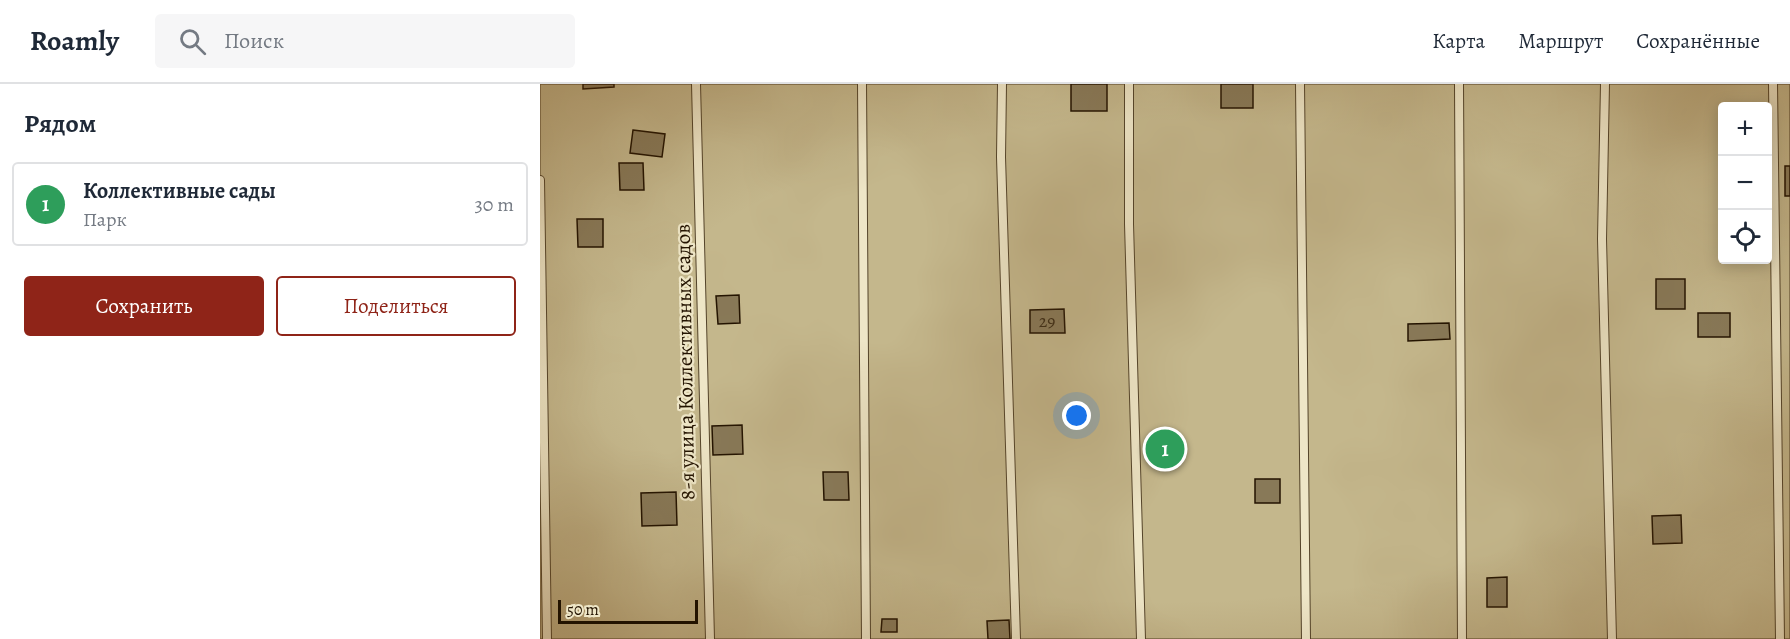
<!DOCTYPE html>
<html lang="ru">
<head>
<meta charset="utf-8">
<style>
	:root { --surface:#fff; --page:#f6f6f7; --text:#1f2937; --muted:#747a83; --line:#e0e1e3; --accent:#8f2418 }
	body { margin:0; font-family:Alegreya,serif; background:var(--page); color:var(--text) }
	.controls { position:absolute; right:18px; top:18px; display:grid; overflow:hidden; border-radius:6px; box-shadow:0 3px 15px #0003 }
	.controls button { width:54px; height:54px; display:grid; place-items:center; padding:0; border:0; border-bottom:2px solid var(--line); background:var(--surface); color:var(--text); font:30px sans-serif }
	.scale { position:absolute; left:18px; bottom:15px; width:140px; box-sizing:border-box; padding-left:6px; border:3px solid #231300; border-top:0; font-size:16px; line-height:21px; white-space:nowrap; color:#231300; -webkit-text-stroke:4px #eee6c7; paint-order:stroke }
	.you { position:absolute; left:537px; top:332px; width:21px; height:21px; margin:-15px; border:4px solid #fff; border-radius:50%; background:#1a73e8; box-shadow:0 0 0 9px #1a73e833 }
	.badge { display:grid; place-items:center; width:39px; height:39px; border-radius:50%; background:var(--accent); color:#fff; font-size:20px; font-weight:700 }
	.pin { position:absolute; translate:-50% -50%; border:3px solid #fff; box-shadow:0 2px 6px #0006 }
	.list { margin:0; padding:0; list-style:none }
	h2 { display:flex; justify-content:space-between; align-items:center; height:78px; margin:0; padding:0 24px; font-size:26px }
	h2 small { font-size:20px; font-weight:400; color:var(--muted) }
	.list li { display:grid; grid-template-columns:39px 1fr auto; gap:18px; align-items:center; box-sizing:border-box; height:84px; margin:0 12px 12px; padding:0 12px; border:2px solid var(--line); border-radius:6px }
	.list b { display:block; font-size:22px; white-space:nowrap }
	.list p { margin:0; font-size:20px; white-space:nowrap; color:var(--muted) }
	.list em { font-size:20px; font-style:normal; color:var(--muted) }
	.actions { display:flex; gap:12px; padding:18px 24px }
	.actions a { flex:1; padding:14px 0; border:2px solid var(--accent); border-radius:6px; text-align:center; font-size:21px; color:var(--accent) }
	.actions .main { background:var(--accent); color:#fff }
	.icon { flex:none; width:33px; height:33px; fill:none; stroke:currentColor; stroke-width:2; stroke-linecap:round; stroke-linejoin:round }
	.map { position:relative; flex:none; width:1250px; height:555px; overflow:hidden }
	header { display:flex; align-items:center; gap:36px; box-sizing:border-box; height:84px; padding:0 30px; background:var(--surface); border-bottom:2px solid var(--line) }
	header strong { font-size:28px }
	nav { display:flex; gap:33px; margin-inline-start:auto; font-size:21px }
	.search { width:420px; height:54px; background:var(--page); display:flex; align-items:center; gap:15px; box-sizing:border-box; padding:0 21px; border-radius:6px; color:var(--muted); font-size:22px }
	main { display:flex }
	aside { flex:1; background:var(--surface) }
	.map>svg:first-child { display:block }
	.green { fill:#c4b78c; stroke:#746546; stroke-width:1.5; fill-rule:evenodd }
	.building { fill:#887958; stroke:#231300; stroke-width:1.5 }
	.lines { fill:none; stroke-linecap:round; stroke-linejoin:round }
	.service-casing { stroke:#54442a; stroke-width:10 }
	.service { stroke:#eee6c7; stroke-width:8 }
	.labels { text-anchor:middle; stroke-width:4.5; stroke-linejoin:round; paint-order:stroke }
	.number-label { font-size:18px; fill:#3c2c16 }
	.street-label { font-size:21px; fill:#231300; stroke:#eee6c7 }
</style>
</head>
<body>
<header>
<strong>Roamly</strong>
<div class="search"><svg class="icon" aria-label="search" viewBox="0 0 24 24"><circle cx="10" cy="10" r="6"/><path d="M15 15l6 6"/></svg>Поиск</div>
<nav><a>Карта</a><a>Маршрут</a><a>Сохранённые</a></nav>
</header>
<main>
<aside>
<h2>Рядом<small></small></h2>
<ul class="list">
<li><span class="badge" style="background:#2e9e5b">1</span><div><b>Коллективные сады</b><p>Парк</p></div><em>30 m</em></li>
</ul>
<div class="actions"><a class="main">Сохранить</a><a>Поделиться</a></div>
</aside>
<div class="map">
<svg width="1250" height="555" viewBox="0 0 1250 555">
	<rect width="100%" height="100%" fill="#e5d8a9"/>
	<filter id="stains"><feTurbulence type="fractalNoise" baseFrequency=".00333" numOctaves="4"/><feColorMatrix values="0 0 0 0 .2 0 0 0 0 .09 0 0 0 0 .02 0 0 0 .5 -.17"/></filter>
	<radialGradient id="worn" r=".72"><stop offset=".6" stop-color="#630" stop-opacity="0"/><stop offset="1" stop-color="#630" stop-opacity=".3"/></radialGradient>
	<path class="green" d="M0,0H1250V555H0ZM1182,22H1228V176H1182Z"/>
	<path class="building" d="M43,0H74V3L43,5Z
		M531,0H567V27H531Z
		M681,0H713V24H681Z
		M93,46L125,50L122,73L90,69Z
		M79,79H103L104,106H80Z
		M1245,82H1250V112H1245Z
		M37,135H63V163H38Z
		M1116,195H1145V225H1116Z
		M199,211L200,239L178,240L176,212Z
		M524,225L525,249H490V226Z
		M1158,229H1190V253H1158Z
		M909,239L910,255L868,257V240Z
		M202,341L203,370L173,371L172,342Z
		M283,388H308L309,416H284Z
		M715,395H740V419H715Z
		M136,408L137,441L102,442L101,409Z
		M1141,431L1142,459L1113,460L1112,432Z
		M967,493V523H947V494Z
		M342,535H357V548H341Z
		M469,536L470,555H448L447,537Z"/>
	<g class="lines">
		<g class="service-casing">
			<path id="service" d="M156,0L170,555
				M322,0L326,555
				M462,0L461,73L476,555
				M589,0V140L601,555
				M760,0L766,555
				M919,0L922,555
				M1065,0L1062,155L1072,555
				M1233,0L1240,555
				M0,96L7,555"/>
		</g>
		<use href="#service" class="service"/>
	</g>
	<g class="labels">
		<g class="number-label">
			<text x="507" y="243">29</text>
		</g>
		<g class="street-label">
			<text transform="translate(145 278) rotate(-91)" y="7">8-я улица Коллективных садов</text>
		</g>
	</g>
	<rect width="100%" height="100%" filter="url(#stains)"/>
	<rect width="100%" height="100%" fill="url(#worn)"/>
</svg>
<div class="controls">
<button>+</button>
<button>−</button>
<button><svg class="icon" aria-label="locate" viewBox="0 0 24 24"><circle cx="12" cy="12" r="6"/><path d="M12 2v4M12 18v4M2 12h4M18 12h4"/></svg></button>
</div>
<div class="scale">50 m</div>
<div class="you"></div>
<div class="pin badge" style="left:625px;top:365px;background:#2e9e5b">1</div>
</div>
</main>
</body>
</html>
